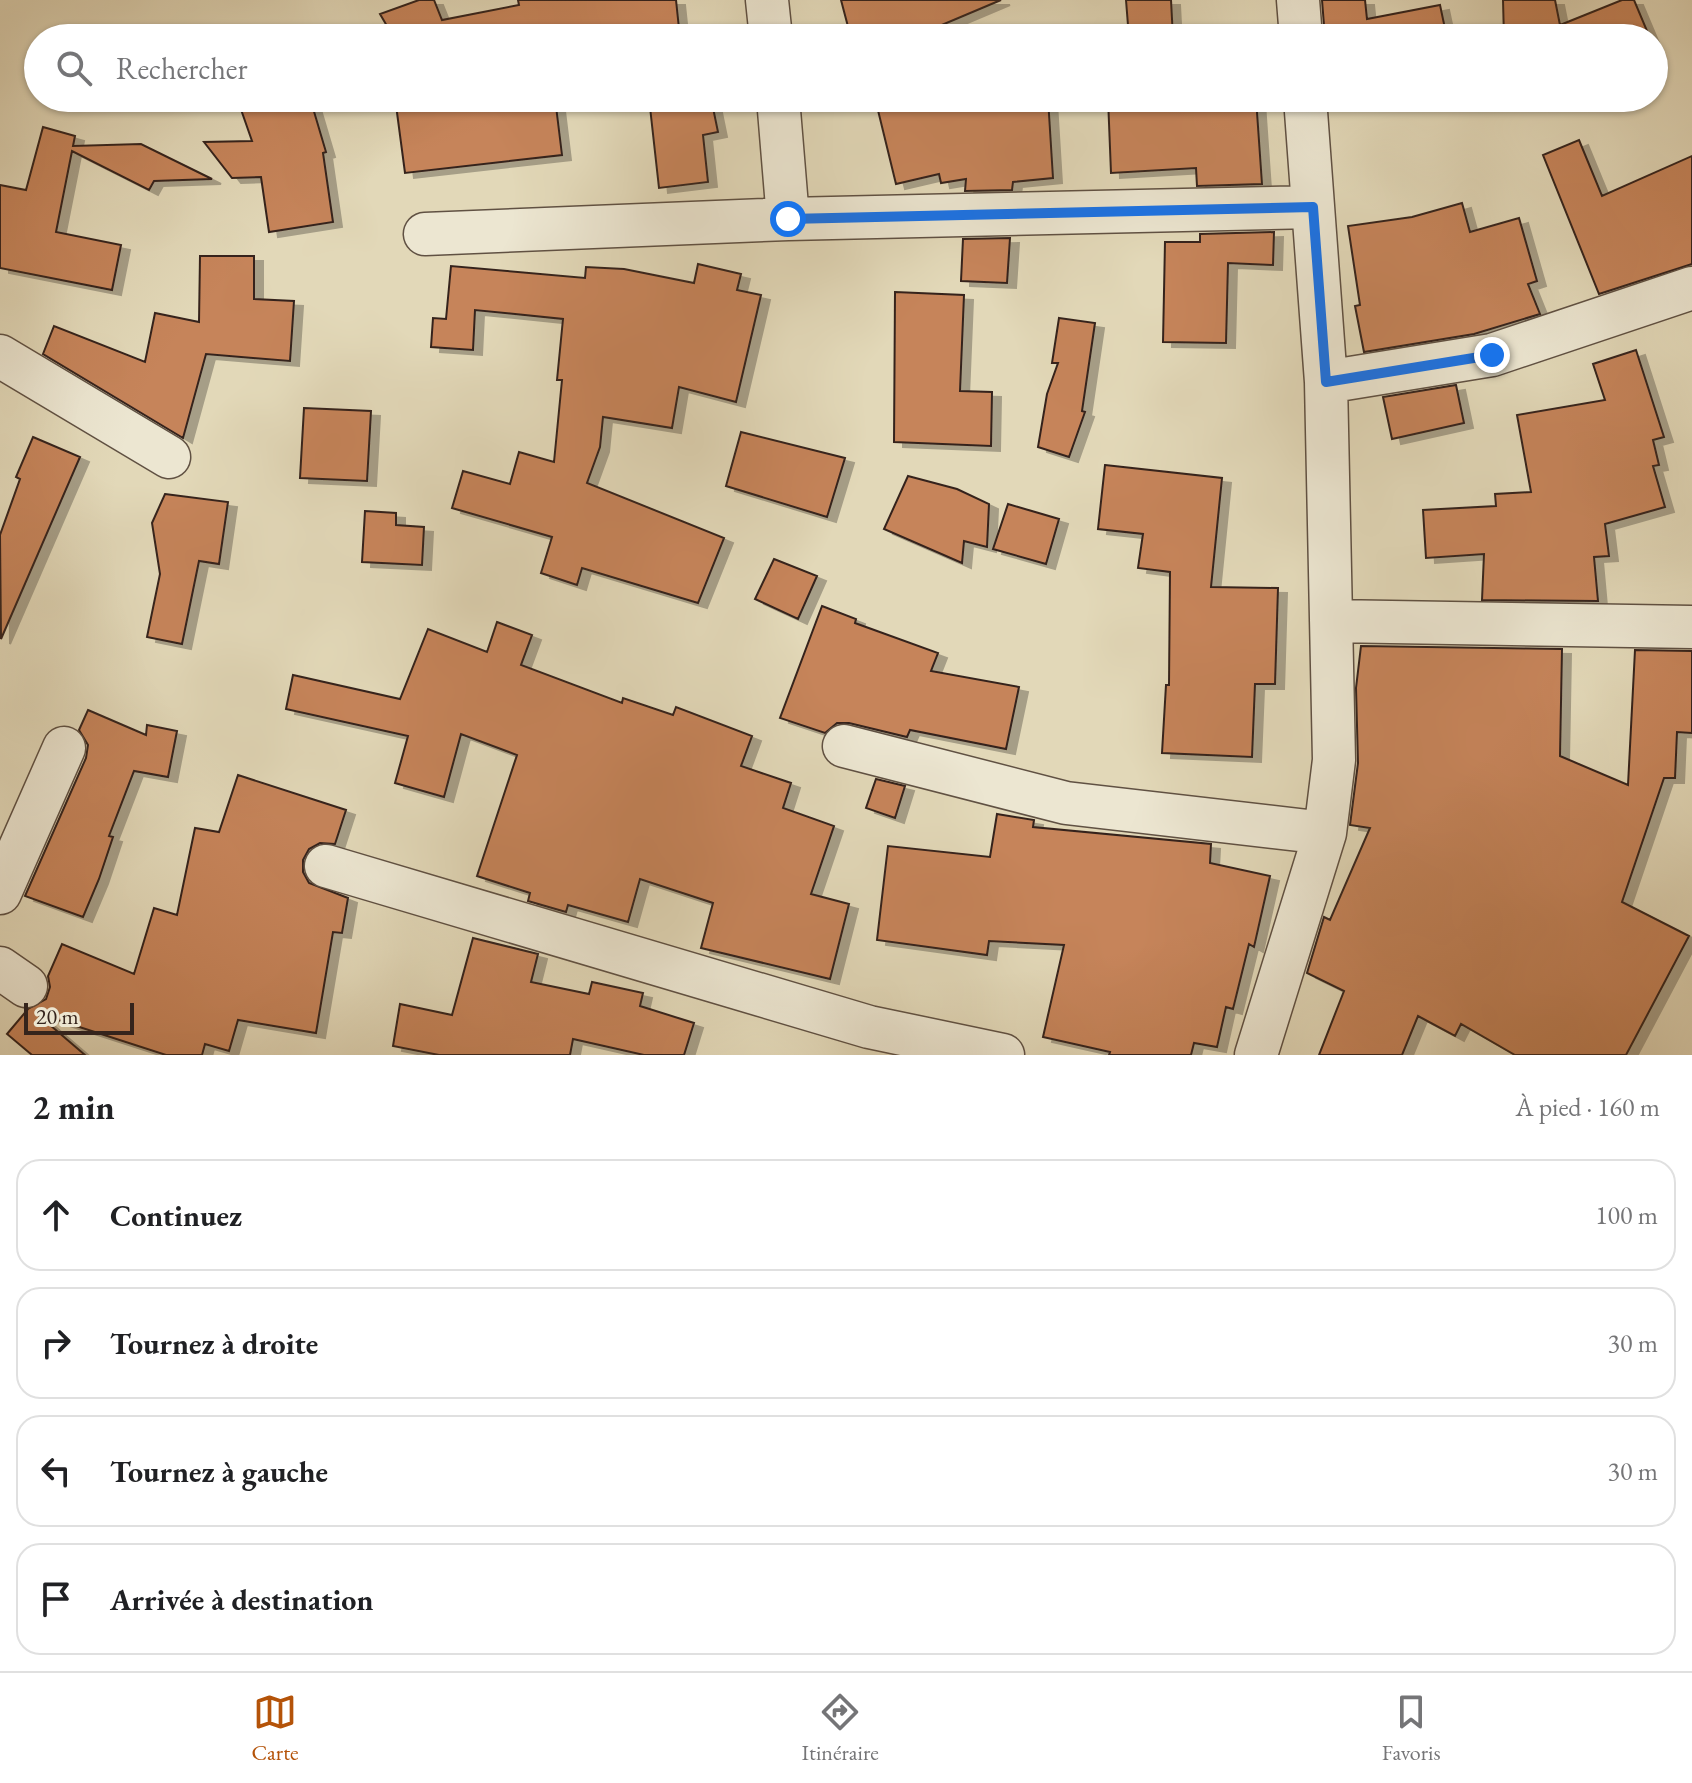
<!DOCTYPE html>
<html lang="fr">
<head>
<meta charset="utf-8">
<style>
	:root { --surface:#fff; --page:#f2f2f2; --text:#202124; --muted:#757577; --line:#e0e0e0; --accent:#b45309 }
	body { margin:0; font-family:"EB Garamond",serif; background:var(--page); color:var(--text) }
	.scale { position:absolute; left:24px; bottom:20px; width:110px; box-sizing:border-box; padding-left:8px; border:4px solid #35241c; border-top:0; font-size:22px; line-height:28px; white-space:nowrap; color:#35241c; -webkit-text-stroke:6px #ece6d1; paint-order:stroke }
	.stop { position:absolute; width:24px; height:24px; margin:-18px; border:6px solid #1a73e8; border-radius:50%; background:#fff }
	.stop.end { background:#1a73e8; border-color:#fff; box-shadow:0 2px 8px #0008 }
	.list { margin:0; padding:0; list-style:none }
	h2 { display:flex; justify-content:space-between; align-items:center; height:104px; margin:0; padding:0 32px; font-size:34px }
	h2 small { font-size:26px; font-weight:400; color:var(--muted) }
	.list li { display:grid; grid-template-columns:52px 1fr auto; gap:24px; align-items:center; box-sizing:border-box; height:112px; margin:0 16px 16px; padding:0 16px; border:2px solid var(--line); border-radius:24px }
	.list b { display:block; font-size:30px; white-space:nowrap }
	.list em { font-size:26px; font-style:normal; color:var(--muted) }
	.icon { flex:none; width:44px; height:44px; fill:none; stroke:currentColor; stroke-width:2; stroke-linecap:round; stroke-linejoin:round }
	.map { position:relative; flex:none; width:1692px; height:1055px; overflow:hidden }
	.search { position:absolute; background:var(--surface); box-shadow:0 2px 6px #0004; left:24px; right:24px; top:24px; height:88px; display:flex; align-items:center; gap:20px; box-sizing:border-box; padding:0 28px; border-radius:44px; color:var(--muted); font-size:30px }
	.sheet { height:616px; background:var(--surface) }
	nav { display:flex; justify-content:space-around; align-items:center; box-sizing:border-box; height:112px; border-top:2px solid var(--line); background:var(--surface); font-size:22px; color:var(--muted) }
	nav a { display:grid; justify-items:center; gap:4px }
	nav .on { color:var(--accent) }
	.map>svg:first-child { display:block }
	.building { fill:#c6845a; stroke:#35241c; stroke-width:2; filter:url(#shadow) }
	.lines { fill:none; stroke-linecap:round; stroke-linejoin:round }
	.street-casing { stroke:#605143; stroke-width:45 }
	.street { stroke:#ece6d1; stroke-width:42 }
	.route { stroke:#1a73e8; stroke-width:10 }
</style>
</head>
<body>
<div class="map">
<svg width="1692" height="1055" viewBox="0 0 1692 1055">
	<defs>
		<filter id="shadow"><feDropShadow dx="9" dy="5" stdDeviation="0" flood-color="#0004"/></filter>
	</defs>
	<rect width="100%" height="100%" fill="#e2d8b8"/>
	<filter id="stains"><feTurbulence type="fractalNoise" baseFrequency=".0025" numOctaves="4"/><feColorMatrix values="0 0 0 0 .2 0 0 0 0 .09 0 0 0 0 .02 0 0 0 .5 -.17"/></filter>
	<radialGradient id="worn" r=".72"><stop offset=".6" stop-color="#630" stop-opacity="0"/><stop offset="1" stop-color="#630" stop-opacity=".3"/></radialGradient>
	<path class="building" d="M419,0H434L442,20L519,5L518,0H676L680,38H394L380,14Z
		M841,0H1001L911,38H851Z
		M1126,0H1171L1173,38H1129Z
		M1322,0H1365L1367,19L1440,5L1447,38H1325Z
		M1503,0H1555L1560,25L1622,0H1634L1650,38H1504Z
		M237,98H310L326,152L323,153L333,222L269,232L261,177L232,178L204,142L252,141Z
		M451,98H555L562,155L405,173L396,105Z
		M649,98H711L718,132L703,135L708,182L659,188Z
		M875,98H1048L1053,178L1013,182L1012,190L965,191L966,179L941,183L939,174L896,184Z
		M1108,98H1256L1262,184L1197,186L1196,168L1111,173Z
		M43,127L75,136L73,146L141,144L212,179L154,181L149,190L72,151L56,232L121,245L112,290L0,268V185L26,190Z
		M1579,140L1602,196L1692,156V264L1599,294L1543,155Z
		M1462,203L1470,232L1519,218L1537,281L1528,284L1540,314L1474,334L1364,352L1355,306L1360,305L1348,226L1412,217Z
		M1274,232L1273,265L1228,263L1226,343L1163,342L1165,242H1200V234Z
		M1010,238L1007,283L961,281L963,239Z
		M200,256H254V299L294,301L290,361L206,354L183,438L43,354L54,326L145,362L155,313L199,322Z
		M698,264L741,274L737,290L761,295L736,402L679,387L672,428L603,417L600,447L587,483L724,538L698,603L582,568L577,585L541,573L552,537L452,508L463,471L510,484L519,452L554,462L562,380H557L563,319L475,310L473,350L431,347L433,318L446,319L451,266L585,278L586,267L624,269L694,283Z
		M895,292L964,295L960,391L992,392L991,446L894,442Z
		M1059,318L1095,323L1082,411L1085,412L1069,457L1038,447L1047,394L1058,363H1052Z
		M1636,350L1664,437L1653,440L1659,465L1653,466L1665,507L1605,524L1609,556L1594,557L1598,601L1482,600L1484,554L1426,558L1423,510L1496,506L1495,494L1531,492L1517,415L1605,400L1593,364Z
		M1456,385L1464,423L1392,439L1383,397Z
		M304,408L371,411L367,481L300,478Z
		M741,432L845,458L827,517L726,486Z
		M33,437L80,457L1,639L0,535L20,479L16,477Z
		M1105,465L1222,478L1211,587L1278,588L1275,684H1255L1252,757L1162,753L1166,685H1169L1170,572L1138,568L1143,534L1098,529Z
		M908,476L957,489L989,504L987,547L964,541L962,563L884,529Z
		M165,494L228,502L219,564L199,561L182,644L147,637L160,574L152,523Z
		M1008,504L1059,519L1046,564L993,549Z
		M365,511L396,513V525L424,527L422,565L362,562Z
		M774,559L817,576L798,619L755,599Z
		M822,606L856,619L855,623L938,653L931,671L1019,687L1006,749L910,730L907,737L849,723H837L825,733L780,718Z
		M497,622L532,635L521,665L622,703L623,698L673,715L676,707L752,736L741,766L791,783L783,808L834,826L811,894L849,904L830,979L701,948L713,903L640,879L628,922L568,905L566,912L528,901L530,893L477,876L517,755L461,734L444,797L395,783L408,736L286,709L293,675L400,699L428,629L487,652Z
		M1361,646L1562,649L1560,756L1628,785L1635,650L1692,651V733L1677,732L1675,778H1664L1622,902L1689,936L1626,1055H1515L1461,1024L1455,1036L1418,1016L1402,1055H1319L1344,991L1307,973L1324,917L1330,920L1370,828L1350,825L1358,763L1356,688Z
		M88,710L146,735L147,725L177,731L168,777L134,771L109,836L113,837L99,879L83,917L25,896L86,758L88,745L79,730Z
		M238,775L346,810L335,844L320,843L309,849L303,860V872L309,883L348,898L342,933L333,932L316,1033L238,1020L229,1051L205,1044L202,1055H166L36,1013L85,1055H32L7,1034L28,1009L46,999L50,987L48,976L62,944L134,974L154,908L177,915L195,828L219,832Z
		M876,779L905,786L895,818L866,808Z
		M997,814L1034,820L1033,827L1211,844L1210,863L1270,876L1254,947L1249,944L1233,1009L1226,1007L1217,1047L1194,1043L1191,1055H1109L1110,1052L1043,1037L1064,945L989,941L987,955L877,940L888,846L990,857Z
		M473,938L538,954L531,982L589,994L592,982L643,993L640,1006L694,1023L684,1055H644L573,1039L570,1055H439L393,1046L400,1004L452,1015Z"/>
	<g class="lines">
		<g class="street-casing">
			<path id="street" d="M767,0L771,38
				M1298,0L1301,38
				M778,98L788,219
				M425,234L788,219L1313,207
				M0,356L169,457
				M1326,382L1492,355L1692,288
				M1331,621L1692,627
				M844,746L1066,803L1325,833
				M326,866L869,1027L1003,1055
				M0,893L64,748
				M0,968L26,986
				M1256,1055L1325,833L1334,760L1326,382L1305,98"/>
		</g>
		<use href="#street" class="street"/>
	</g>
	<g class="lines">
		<path class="route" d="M788,219L1313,207L1326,382L1492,355"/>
	</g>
	<rect width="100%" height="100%" filter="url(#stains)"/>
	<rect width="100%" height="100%" fill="url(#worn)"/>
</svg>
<div class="scale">20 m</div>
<div class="stop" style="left:788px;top:219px"></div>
<div class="stop end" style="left:1492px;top:355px"></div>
<div class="search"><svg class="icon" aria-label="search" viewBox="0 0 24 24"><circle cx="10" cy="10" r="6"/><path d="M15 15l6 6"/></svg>Rechercher</div>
</div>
<section class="sheet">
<h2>2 min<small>À pied · 160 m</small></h2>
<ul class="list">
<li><svg class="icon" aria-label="ahead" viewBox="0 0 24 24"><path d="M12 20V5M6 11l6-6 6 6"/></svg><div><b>Continuez</b></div><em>100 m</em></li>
<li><svg class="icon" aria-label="right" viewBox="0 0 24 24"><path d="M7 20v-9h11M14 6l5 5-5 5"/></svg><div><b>Tournez à droite</b></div><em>30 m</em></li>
<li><svg class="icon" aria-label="left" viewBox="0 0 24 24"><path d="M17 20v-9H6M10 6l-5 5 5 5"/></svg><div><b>Tournez à gauche</b></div><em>30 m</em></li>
<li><svg class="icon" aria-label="arrive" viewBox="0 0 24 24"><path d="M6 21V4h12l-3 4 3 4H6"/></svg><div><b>Arrivée à destination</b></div></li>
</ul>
</section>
<nav>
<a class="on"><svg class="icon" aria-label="map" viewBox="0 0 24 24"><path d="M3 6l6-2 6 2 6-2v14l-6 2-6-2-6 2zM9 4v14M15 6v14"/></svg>Carte</a>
<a><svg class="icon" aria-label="directions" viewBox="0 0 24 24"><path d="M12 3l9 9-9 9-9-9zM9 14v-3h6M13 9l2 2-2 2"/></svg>Itinéraire</a>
<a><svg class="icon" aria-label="saved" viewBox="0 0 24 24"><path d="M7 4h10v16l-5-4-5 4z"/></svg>Favoris</a>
</nav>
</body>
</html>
